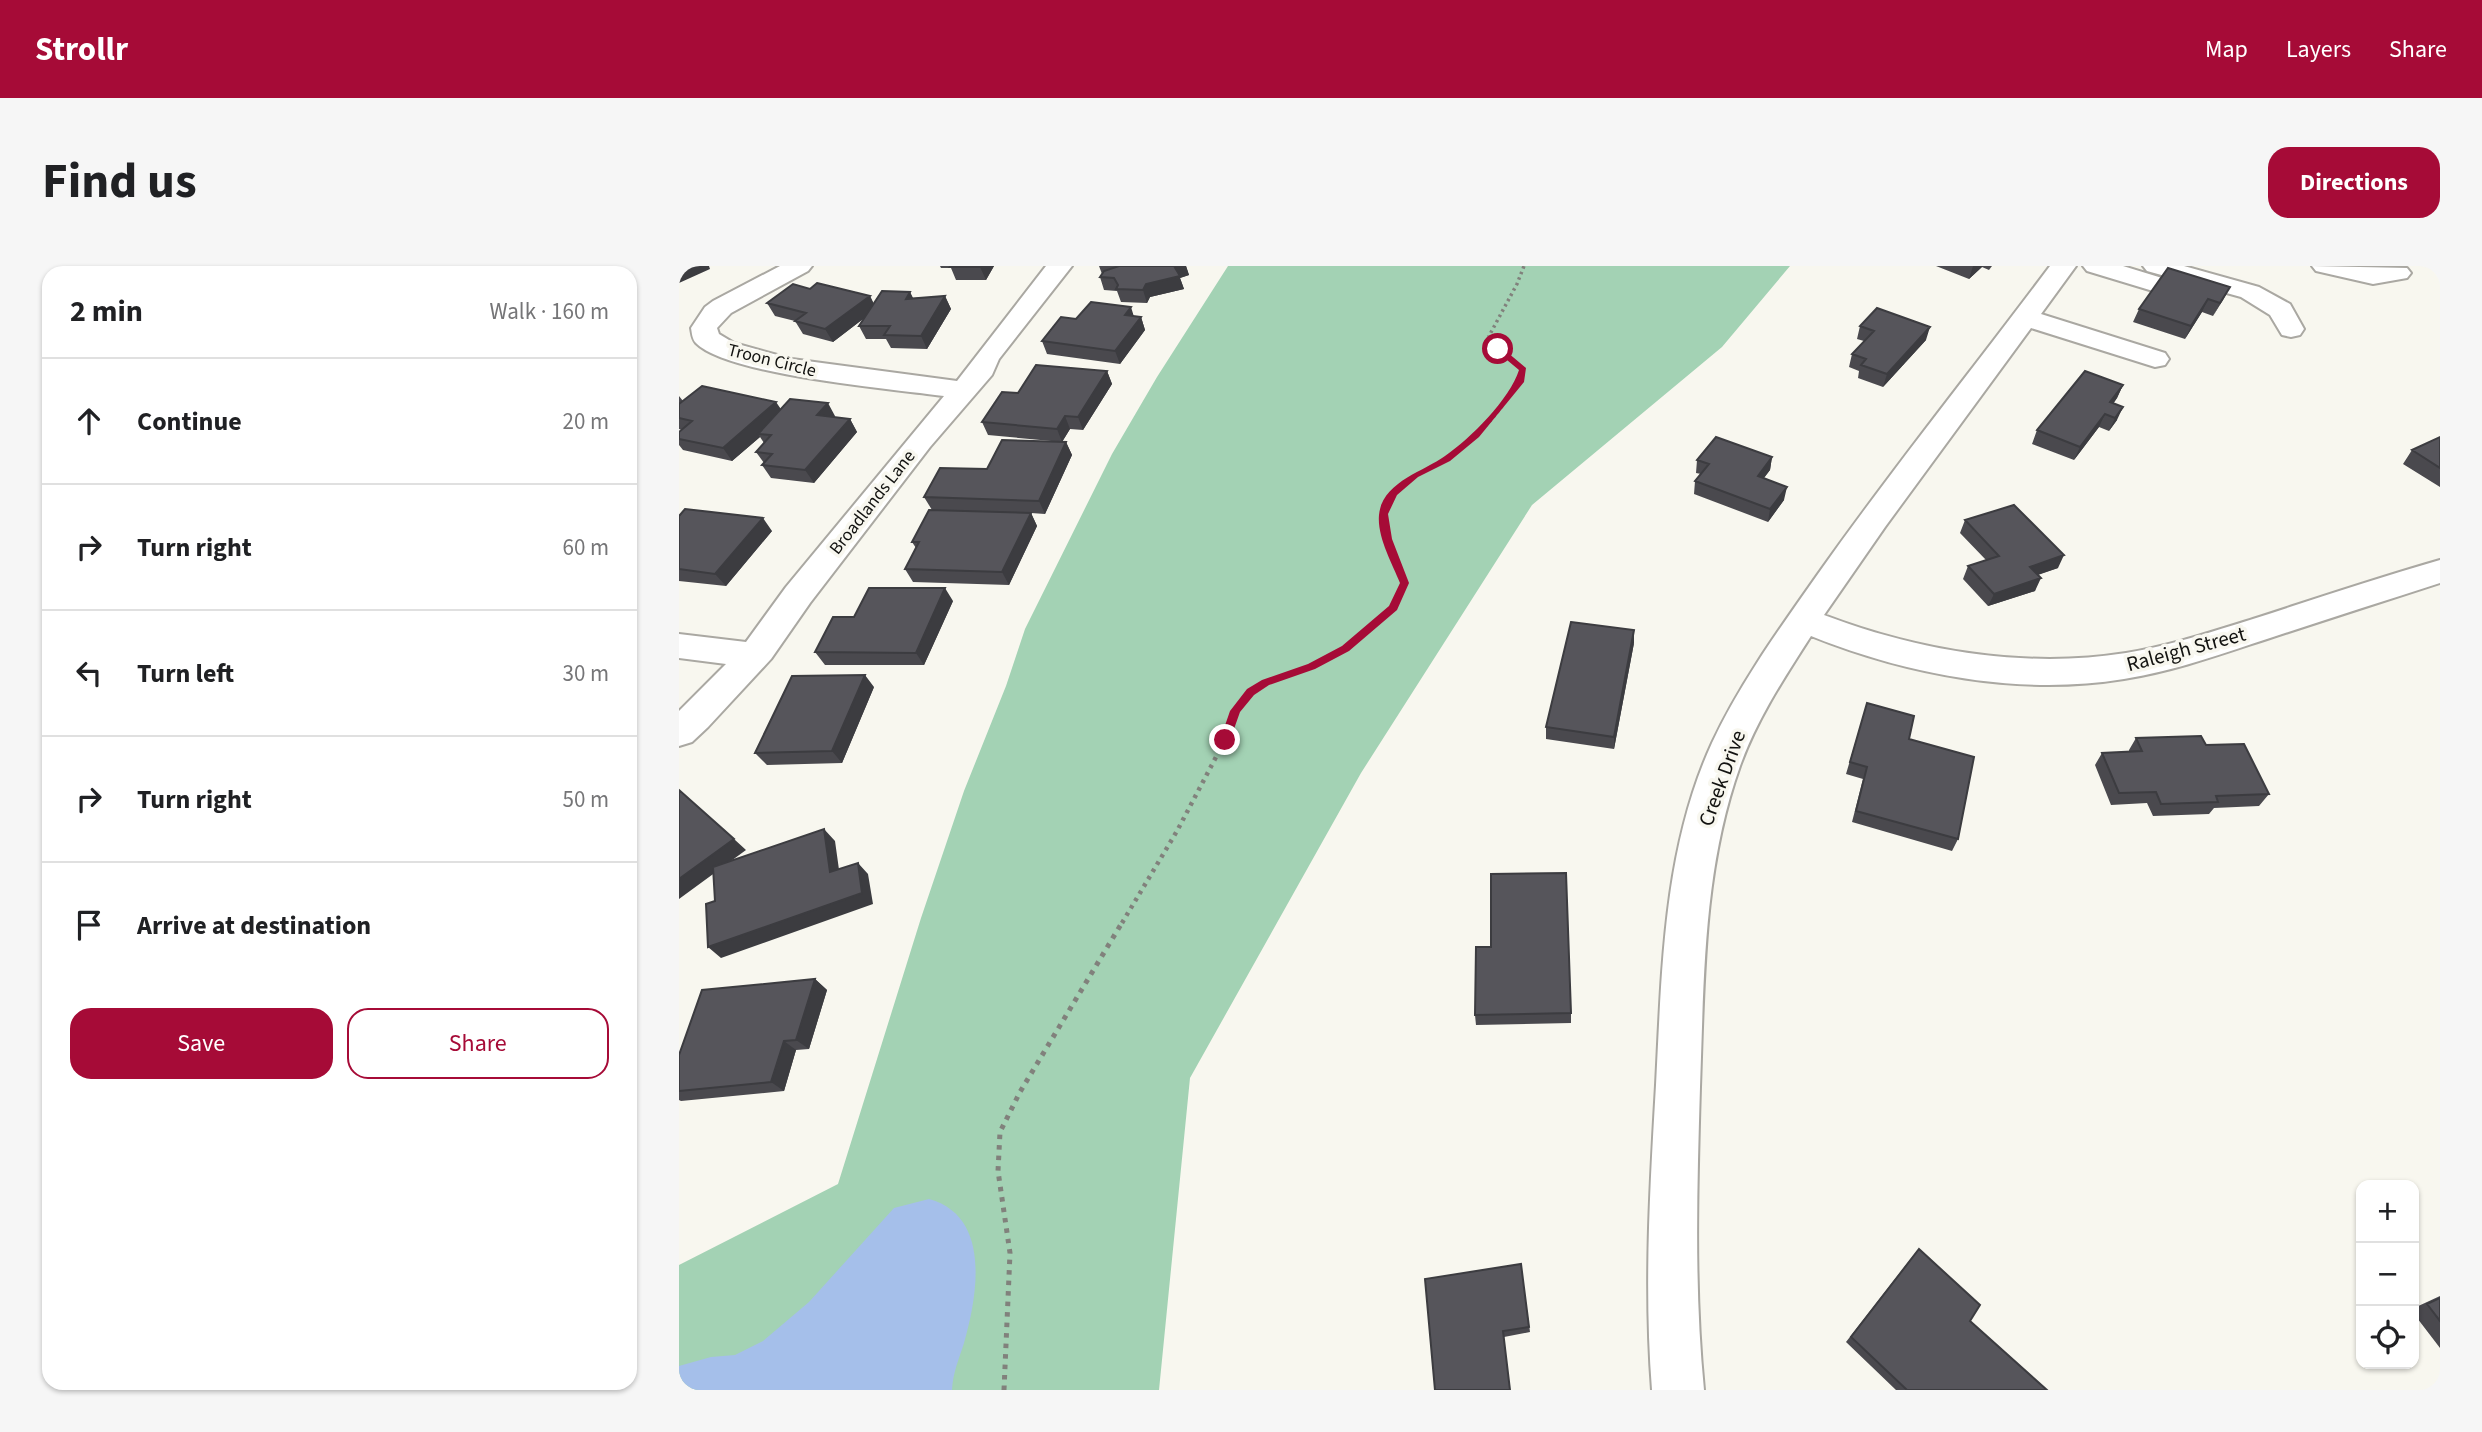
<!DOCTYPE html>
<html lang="en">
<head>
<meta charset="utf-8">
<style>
	:root { --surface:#fff; --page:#f6f6f6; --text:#202124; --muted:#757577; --line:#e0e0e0; --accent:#a60b37 }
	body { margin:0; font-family:"Source Sans 3",sans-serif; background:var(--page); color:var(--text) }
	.controls { position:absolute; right:21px; bottom:21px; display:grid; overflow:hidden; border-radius:14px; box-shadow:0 2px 5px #0004 }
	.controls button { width:63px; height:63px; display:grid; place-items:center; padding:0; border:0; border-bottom:2px solid var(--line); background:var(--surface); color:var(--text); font:35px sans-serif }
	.stop { position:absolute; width:21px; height:21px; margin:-16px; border:5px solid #a60b37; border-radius:50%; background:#fff }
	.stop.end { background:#a60b37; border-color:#fff; box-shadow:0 2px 7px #0008 }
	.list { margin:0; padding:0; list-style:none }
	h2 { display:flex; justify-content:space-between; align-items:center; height:91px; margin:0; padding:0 28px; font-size:30px }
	h2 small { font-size:23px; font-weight:400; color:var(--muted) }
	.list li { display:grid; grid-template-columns:46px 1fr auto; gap:21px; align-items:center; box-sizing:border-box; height:126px; padding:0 28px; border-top:2px solid var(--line) }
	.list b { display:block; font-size:26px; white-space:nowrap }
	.list em { font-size:23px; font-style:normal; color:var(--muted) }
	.actions { display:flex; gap:14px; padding:21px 28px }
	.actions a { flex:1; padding:16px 0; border:2px solid var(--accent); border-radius:21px; text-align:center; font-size:24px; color:var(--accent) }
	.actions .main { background:var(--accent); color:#fff }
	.icon { flex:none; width:38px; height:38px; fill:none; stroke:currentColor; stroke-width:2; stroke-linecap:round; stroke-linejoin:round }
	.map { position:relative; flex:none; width:1761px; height:1124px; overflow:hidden; border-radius:21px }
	header { display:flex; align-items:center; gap:42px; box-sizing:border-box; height:98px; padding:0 35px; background:var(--accent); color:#fff }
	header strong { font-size:33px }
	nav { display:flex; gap:38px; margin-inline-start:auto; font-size:24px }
	.intro { display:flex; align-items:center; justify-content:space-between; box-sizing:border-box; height:168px; padding:0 42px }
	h1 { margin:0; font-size:49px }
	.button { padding:18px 32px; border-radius:21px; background:var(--accent); color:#fff; font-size:24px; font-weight:700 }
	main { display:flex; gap:42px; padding:0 42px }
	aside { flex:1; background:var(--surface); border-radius:21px; box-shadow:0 2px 5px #0004 }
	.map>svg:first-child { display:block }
	.green { fill:#a3d2b4 }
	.water { fill:#a5bfea }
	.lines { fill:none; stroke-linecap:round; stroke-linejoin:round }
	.minor-casing { stroke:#aaa8a2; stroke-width:4 }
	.path-far2 { stroke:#81817c; stroke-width:3.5; stroke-dasharray:2.5 3.5; stroke-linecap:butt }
	.path-far1 { stroke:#81817c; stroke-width:4.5; stroke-dasharray:3.5 5; stroke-linecap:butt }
	.path { stroke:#81817c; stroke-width:5; stroke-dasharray:4.5 6; stroke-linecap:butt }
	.minor { fill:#fff; fill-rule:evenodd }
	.wall { fill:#4a494e }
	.shaded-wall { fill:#3c3c40 }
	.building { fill:#56555b; stroke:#3c3c40; stroke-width:2 }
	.route { fill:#a60b37 }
	.labels { text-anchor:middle; stroke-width:7; stroke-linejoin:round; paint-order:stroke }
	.far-street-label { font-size:18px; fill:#121210; stroke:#f8f7ef }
	.street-label { font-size:21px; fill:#121210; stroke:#f8f7ef }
</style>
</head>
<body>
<header>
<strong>Strollr</strong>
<nav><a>Map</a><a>Layers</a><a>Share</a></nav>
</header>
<div class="intro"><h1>Find us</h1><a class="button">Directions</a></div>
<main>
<aside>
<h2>2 min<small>Walk · 160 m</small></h2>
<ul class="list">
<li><svg class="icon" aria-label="ahead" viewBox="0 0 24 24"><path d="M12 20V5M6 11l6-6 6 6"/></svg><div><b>Continue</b></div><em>20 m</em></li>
<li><svg class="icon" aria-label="right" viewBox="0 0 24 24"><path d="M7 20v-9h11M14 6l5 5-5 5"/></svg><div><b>Turn right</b></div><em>60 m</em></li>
<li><svg class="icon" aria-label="left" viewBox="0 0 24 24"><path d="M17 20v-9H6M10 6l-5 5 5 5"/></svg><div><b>Turn left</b></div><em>30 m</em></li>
<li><svg class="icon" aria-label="right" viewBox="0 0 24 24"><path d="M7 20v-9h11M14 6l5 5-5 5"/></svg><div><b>Turn right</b></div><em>50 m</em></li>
<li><svg class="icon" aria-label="arrive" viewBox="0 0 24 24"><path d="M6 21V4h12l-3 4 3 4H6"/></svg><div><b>Arrive at destination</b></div></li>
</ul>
<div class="actions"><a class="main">Save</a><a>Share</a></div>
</aside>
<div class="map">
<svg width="1761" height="1124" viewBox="0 0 1761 1124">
	<rect width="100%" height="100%" fill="#f8f7ef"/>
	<path class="green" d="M549,0H1111L1043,81L853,239L682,507L511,812L480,1124H0V999L159,918L242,652L285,525L327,420L346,363L433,188L478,111Z"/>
	<path class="water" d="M250,933C312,950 299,1028 285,1077C280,1093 274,1106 273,1124H0V1100L32,1091L56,1089L84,1075L130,1036L215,942Z"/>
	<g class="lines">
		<g class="minor-casing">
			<path id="minor" d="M101,0H133L129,5L52,47L38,62L40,68L55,77L113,93L278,115L367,0H393L320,93L313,109L251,181L131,337L92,393L29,461L13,476L0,480V445L47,398L0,392V368L67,376L107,321L265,130C215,123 48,109 17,77C13,73 13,67 12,62L26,41L34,35Z
				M1371,0H1397L1362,48L1486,87L1490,93L1486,99L1476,101L1352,62L1206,261L1145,349C1240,385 1346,403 1447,387C1490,380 1532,366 1574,353C1636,333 1698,312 1761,294V317C1705,335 1649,353 1594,371C1545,387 1496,405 1445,413C1341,430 1229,409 1132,370C1105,412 1078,453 1061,500C1024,603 1025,713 1021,821C1018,922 1015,1023 1025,1124H973C965,1022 971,921 977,819C983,704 984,584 1033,477C1061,417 1101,362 1139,308C1213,203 1294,103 1371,0Z
				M1404,0H1444L1483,12L1487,17L1483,22L1474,25L1408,5Z
				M1464,0H1505L1580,21L1611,38L1625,63L1621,69L1612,71L1603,69L1591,49L1562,31L1468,5Z
				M1633,0L1728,2L1732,7L1728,12L1694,18L1637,5Z"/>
		</g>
		<path class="path-far2" d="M714,289C708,274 701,254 708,237C718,214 748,206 768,193C799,172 829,139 844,104L819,83L810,70L838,18L845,0"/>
		<path class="path-far1" d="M443,657L498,565L546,474L557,445L572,426L586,417L632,400L666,382L714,342L725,317L714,288"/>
		<path class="path" d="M325,1124L331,987L319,905L321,866L341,826L444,655"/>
		<use href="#minor" class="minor"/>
	</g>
	<path class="wall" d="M261,0H315L307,14H277L272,2H262Z
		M420,0H507L510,9L501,12L505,23L471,31L468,37L442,36L438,25L425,24L421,11L423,8Z
		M1257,0H1313L1310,4L1303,1L1290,13Z
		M1551,21L1534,50L1523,46L1506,73L1454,56L1460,43Z
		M131,23L191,30L195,38L231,26L234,32L266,30L272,43L248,83L212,82L207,73H187L180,60L184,53L154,76L124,68L116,55L96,50L88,37Z
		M455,50L462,51L466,64L441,98L368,88L363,75L397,53Z
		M1181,60L1247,74L1204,121L1179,112L1180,105L1170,101L1173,88L1185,75L1178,73Z
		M428,105L433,118L404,164L391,163L383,176L309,169L303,156L339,127Z
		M1444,119L1438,132L1434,138L1438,154L1430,165L1420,161L1395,194L1353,178L1358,164Z
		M0,130L4,135L102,143L156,150L155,152L171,153L178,166L135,217L92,212L83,199L85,197L77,186L85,177L81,171L53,195L4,184L0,179V166L3,164L0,163Z
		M1761,171V221L1724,198L1733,184Z
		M387,176L393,189L366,248L352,247L358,260L330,319L234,316L226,303L237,282L233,276L253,244L245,231L308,203Z
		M1093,191L1091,204L1085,212L1105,234L1089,256L1015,228L1016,215L1022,208L1017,207L1018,194Z
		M0,250L93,265L47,320L0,315Z
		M1286,254L1379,302L1359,309L1356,325L1309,340L1284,313L1289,300L1307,294L1281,267Z
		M274,335L245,399H146L136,386L175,351Z
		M955,377L935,483L867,473V461Z
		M195,421L163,497L88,499L76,487Z
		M1188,437L1279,573L1273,585L1173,556L1184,513L1167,508Z
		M1457,472L1527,479L1590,528L1580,540L1535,542L1530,548L1474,550L1468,537L1432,539L1416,499L1423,487L1450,486V484Z
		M136,713L148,724L130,783L117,784L105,825L2,835L0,834V789Z
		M892,747V757L797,759L796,749Z
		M1240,983L1291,1055L1368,1124H1217L1167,1076L1234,990Z
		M842,998L851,1066L825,1071L746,1013Z
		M1761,1030V1082L1735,1048V1042Z"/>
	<path class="shaded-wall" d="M0,0H30L31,3L0,17Z
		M302,0H315L307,14L301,1Z
		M495,0H507L510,9L501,12L505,23L471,31L468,37L464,24L467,18Z
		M1294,0H1304L1290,13Z
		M1551,21L1544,34L1534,50L1541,37Z
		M231,26L237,39L227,33Z
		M191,30L197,43L154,76L146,63Z
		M266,30L272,43L248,83L242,70Z
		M1529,33L1523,46L1506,73L1512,60Z
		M452,41L456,54L446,49Z
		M462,51L466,64L441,98L436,85Z
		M1251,61L1247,74L1204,121L1208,108Z
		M428,105L433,118L404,164L399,151Z
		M1444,119L1438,132L1425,150L1431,136Z
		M97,136L106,149L79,168L81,171L53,195L44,182Z
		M149,137L156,150L146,163L138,149Z
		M1444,141L1438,154L1430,165L1436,152Z
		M1426,148L1420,161L1395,194L1401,181Z
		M386,150L391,163L383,176L378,163Z
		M171,153L178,166L135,217L126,204Z
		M387,176L393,189L366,248L360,235Z
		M1093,191L1091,204L1076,223L1079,210Z
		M1108,221L1105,234L1089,256L1091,243Z
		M352,247L358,260L330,319L323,306Z
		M84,252L93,265L47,320L36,308Z
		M1385,289L1379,302L1345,313L1351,301Z
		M1362,312L1356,325L1309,340L1315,328Z
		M266,322L274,335L245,399L237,387Z
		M955,364V377L935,483V471Z
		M186,409L195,421L163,497L153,485Z
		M145,563L156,575L162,618L151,606Z
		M55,573L67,584L0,633V613Z
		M179,597L189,608L194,638L42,692L29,681Z
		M136,713L148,724L130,783L117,774Z
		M105,775L117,784L105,825L92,816Z"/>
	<path class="building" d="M272,0H302L301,1H271Z
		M440,0H495L501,10L467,18L464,24L437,23L439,19L435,12L421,11L425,5Z
		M1489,2L1551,21L1541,37L1529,33L1512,60L1460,43Z
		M138,17L191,30L146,63L116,55L127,47L88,37L114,18L131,23Z
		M203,25L231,26L227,33L266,30L242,70L205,69L211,60H180Z
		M412,36L452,41L446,49L462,51L436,85L363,75L382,51L397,53Z
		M1198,42L1251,61L1208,108L1182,99L1187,93L1173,88L1195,65L1181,60Z
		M357,99L428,105L399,151L386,150L378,163L303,156L323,126L339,127Z
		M1406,105L1444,119L1431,136L1444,141L1436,152L1426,148L1401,181L1358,164Z
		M23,120L97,136L44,182L0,173V166L13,155L0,152V138Z
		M111,133L149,137L138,149L171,153L126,204L83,199L93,188L77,186L92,169L79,168Z
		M1037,171L1093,191L1079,210L1108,221L1091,243L1016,215L1030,198L1018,194Z
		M1761,171V202L1733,184Z
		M323,174L387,176L360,235L245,231L261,202L308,203Z
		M1335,239L1385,289L1351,301L1362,312L1315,328L1289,300L1320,290L1286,254Z
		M6,243L84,252L36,308L0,303V250Z
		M250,244L352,247L323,306L226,303L240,276H233Z
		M190,322H266L237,387L136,386L154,351H175Z
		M892,356L955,364L935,471L867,461Z
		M186,409L153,485L76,487L113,410Z
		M1188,437L1235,450L1230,473L1295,491L1279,573L1177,545L1188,501L1171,496Z
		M1522,470L1527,479L1565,478L1590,528L1537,530L1539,536L1482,538L1477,526L1440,527L1423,487L1463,485L1457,472Z
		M0,524L55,573L0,613Z
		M145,563L151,606L179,597L183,627L29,681L27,638L36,635L34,601Z
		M887,607L892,747L796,749L797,681H812V608Z
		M136,713L117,774L105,775L92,816L0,825V789L23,724Z
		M1240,983L1301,1039L1291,1055L1368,1124H1228L1172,1071Z
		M842,998L850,1061L824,1065L831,1124H756L746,1013Z
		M1761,1032V1055L1748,1038Z"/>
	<path class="route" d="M816,81H822L847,102L845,116L800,171L771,195L739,211L718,229L709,248L713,273L730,317L718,344L670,385L636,403L590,419L575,429L561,446L550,477H543L541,474L551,445L568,423L583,414L629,398L663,380L710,340L721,317C713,297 698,271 700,249C703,216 744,206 766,190C791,173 831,133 840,104L816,84Z"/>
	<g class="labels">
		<g class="far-street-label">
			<text transform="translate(93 94) rotate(14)" y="6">Troon Circle</text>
			<text transform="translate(193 236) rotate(-52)" y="6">Broadlands Lane</text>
		</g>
		<g class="street-label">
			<text transform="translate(1507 383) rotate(-15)" y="7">Raleigh Street</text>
			<text transform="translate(1043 512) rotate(-70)" y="7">Creek Drive</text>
		</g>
	</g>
</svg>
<div class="controls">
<button>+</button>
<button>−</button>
<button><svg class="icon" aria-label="locate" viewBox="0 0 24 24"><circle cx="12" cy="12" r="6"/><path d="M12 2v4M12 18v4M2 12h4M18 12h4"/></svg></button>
</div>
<div class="stop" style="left:819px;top:83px"></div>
<div class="stop end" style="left:546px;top:474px"></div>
</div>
</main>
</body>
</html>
